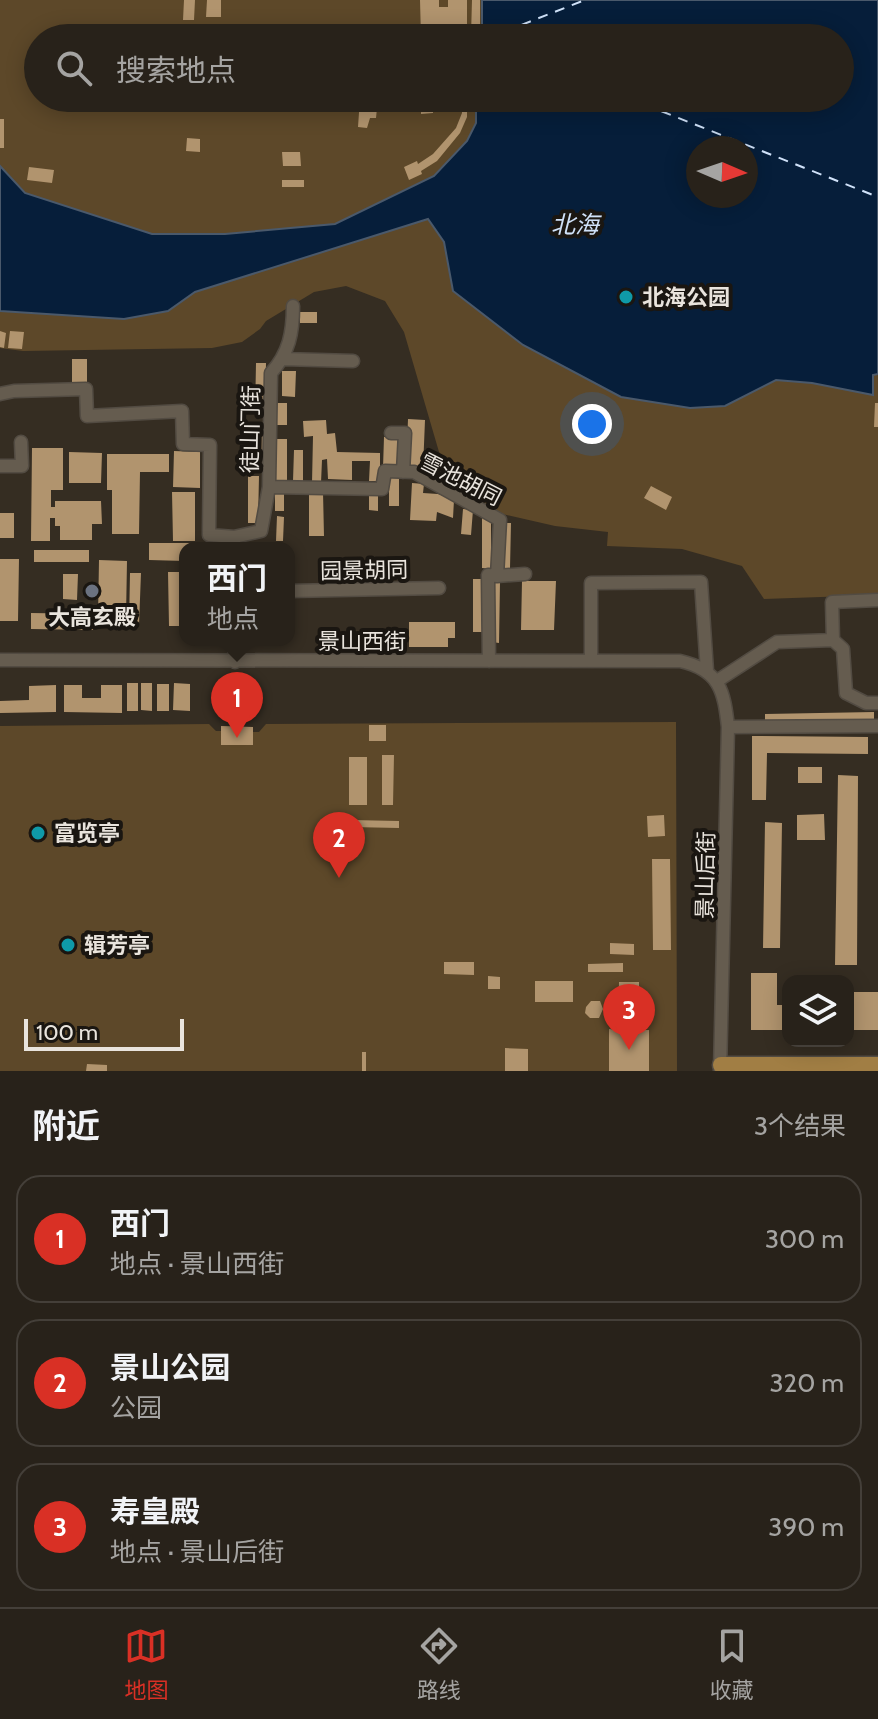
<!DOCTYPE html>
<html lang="zh">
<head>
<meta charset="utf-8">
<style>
	:root { --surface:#28221a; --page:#302a23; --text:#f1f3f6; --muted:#a5a4a2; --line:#443f39; --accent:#d93025 }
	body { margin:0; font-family:Cabin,"Noto Sans SC",sans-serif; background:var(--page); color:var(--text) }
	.controls { position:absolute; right:24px; bottom:24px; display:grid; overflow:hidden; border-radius:16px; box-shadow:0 4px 20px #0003 }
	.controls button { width:72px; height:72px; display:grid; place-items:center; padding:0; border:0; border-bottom:2px solid var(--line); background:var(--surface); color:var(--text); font:40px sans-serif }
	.compass { position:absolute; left:686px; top:136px; width:72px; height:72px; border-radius:50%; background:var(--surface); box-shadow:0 4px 20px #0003; rotate:92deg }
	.scale { position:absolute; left:24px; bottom:20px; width:160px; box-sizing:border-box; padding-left:8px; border:4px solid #e9e4dd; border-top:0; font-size:22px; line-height:28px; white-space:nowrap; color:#e9e4dd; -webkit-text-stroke:6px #1a1611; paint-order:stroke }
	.you { position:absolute; left:592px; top:424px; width:28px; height:28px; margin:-20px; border:6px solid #fff; border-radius:50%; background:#1a73e8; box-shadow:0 0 0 12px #1a73e833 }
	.badge { display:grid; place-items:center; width:52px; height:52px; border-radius:50%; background:var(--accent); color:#fff; font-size:26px; font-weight:700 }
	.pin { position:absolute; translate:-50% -66px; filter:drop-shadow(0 2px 4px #0008) }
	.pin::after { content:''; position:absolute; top:42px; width:28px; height:24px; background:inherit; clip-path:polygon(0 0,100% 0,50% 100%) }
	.popup { position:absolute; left:179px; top:542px; width:116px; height:104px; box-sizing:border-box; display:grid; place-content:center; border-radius:16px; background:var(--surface); filter:drop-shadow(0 2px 6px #0005); font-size:26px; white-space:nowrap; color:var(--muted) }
	.popup b { font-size:30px; color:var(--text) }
	.popup::after { content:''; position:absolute; left:50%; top:100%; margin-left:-16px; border:16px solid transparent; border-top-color:var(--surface) }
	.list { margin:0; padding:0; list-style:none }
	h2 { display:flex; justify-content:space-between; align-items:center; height:104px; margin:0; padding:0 32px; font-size:34px }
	h2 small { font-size:26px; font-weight:400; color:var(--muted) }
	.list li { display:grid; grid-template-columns:52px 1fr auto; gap:24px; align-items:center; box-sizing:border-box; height:128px; margin:0 16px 16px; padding:0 16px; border:2px solid var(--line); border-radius:24px }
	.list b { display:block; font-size:30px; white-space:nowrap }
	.list p { margin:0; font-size:26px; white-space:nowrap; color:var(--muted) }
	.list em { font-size:26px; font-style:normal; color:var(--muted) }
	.icon { flex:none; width:44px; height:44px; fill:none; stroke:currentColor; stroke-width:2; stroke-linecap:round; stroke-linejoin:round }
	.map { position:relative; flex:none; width:878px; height:1071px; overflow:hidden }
	.search { position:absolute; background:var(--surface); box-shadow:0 4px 20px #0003; left:24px; right:24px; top:24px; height:88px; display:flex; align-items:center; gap:20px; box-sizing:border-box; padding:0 28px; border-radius:44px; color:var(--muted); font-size:30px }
	.sheet { height:536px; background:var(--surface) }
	nav { display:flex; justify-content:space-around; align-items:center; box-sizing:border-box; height:112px; border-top:2px solid var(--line); background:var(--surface); font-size:22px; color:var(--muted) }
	nav a { display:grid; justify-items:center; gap:4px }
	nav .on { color:var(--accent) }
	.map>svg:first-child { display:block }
	.green { fill:#5d4829; fill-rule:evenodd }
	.water { fill:#061e3a; stroke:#4a596b; stroke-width:2; fill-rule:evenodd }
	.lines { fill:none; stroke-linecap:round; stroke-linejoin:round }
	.ferry { stroke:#d0e2f9; stroke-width:2; stroke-dasharray:10 8; stroke-linecap:butt }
	.building { fill:#b1946e }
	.minor-casing { stroke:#524b42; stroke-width:15 }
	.major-casing { stroke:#524b42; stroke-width:19 }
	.minor { stroke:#655c4f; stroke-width:12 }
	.major { stroke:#a17e44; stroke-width:16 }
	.culture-dot { fill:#0f9aa8; stroke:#1a1611; stroke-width:3 }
	.worship-dot { fill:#6b7280; stroke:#1a1611; stroke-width:3 }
	.labels { text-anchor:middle; stroke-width:8; stroke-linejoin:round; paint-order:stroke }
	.poi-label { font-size:22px; font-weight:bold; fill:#e9e4dd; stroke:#1a1611; text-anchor:start }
	.street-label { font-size:22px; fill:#e9e4dd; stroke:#1a1611 }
	.water-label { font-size:24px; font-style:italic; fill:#d0e2f9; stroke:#1a1611 }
</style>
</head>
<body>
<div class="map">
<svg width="878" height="1071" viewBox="0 0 878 1071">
	<rect width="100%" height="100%" fill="#352d22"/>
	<path class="green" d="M0,0H878V595L764,599L742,566L682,549L607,546L608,532L555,526L502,514L445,482L454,473L439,452L404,332L385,301L346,286L314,292L266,321L260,329L242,342L212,348L23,351L0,348ZM38,38H840V98H38ZM698,148H746V196H698Z
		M676,722L677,1071H0V726L209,724L216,731H221V726L253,727V732H259L266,724Z"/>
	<path class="water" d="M482,0H878V374L873,375V395L812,383L776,380L725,406L690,408L621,397L523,345L453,291L444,242L428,219L195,292L168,311L124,319L0,311V166L25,193L152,234H225L335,224L434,176L467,141L476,123V98H840V38H482ZM698,148H746V196H698Z"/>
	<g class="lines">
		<path class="ferry" d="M488,38L585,0
			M628,98L878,197"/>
	</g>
	<path class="building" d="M184,0H195L194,20H183Z
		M207,0H221V17H206Z
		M420,0H439V7H448V0H467V38H451V28L441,29V38H421Z
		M472,0H480V35H471Z
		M164,24L201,26V37L171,34V38H163Z
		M124.5 30a4.5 4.5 0 1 1 9 0a4.5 4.5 0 1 1-9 0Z
		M208,27H220V38H207Z
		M180,98H193V109H180Z
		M360,98H378L376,118H370L367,128L358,127Z
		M421,98H433V113L421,114Z
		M462,98H467V117L460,133L437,161L421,171L422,174L409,180L404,167L417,161L418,164L433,154L456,128L462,113Z
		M0,119H4V148H0Z
		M187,138L200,139V152L186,151Z
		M282,152H300L301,166H283Z
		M29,167L54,170L52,183L27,180Z
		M282,180H304V187H282Z
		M300,312H317V323H300Z
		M0,331L6,333L4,348L0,347Z
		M10,331L24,332L22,349L8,348Z
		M72,359H87V385H72Z
		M256,363H266L265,415H255Z
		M282,371H296L295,397L282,396Z
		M277,403H287V425H277Z
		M875,403H878V427H874Z
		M408,419L425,420L423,469H406Z
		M326,420L327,434L335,433L337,452L380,453V481H369L370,461H352V480L328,479L327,459L322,460L321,483H312L313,436L304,437L303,421Z
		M254,427H264V462H254Z
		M384,437H402L400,468H383Z
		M276,439H287V482H276Z
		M32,448H63V490H51V507H55V501H101L102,524H92V540H60V526H55V518H50V541H31Z
		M294,450H303V481H293Z
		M174,451L200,452V488L173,487Z
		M69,452L102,453L101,483H69Z
		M107,454H169V472H140L139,534H112V490H107Z
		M389,474H399V506H389Z
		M248,476H259L258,523H248Z
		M412,483L424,484L423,493L438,494L454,500L453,518L437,512L436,521L410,520Z
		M651,486L672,497L666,510L644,498Z
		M172,492H195V541H173Z
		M275,492H284V511H275Z
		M323,492L324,536H309V494Z
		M369,495H378V511L369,510Z
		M463,509L473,510L471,535L461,534Z
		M0,513H14V538H0Z
		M277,516L284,517L283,541H276Z
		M482,516L491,519V569L482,568Z
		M505,523H511L510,568H503Z
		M149,543H202V548H185V561L149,560Z
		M34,550H89V562H34Z
		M0,559H19L18,621H0Z
		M99,560L127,561L126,617H98Z
		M168,572H185V626H169Z
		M130,573H141L139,625H129Z
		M63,574H78L77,600L63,599Z
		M473,579H483L484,632H473Z
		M522,581H556L554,630H521Z
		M500,582L499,643L492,642L493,583Z
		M31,613L93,614V630L31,629Z
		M409,622H455V638H448V647H409Z
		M127,683H138V711H127Z
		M141,683H152V711L141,710Z
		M174,683L190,684V711L173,710Z
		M157,684H169V711H157Z
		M56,685V712L0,713V701L29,700V686Z
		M64,685H82V698H101V685H122V713L64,712Z
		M874,712V723L765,725V714Z
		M369,725H386V741H369Z
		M221,726L253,727V745H221Z
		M752,736L868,737V754L767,753L766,800H752Z
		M382,755H394L393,805H382Z
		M349,757H367V805H349Z
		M798,767H822V783H798Z
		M838,775L858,776L857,965H835Z
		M824,814L825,840H797V815Z
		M664,815L665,836L648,837L647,816Z
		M351,820L399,821V828L351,827Z
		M765,822L782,823L780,948H763Z
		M31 833a7 7 0 1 1 14 0a7 7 0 1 1-14 0Z
		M652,859H670L671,950H653Z
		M60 945a8 8 0 1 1 16 0a8 8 0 1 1-16 0Z
		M610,943L634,944V955L610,954Z
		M444,962H474V975L444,974Z
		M623,963V972H588V964Z
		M751,973H777V1005H788V1030H751Z
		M488,976L500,977V989H488Z
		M535,981H573V1002H535Z
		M619,982H639V998H643V1030H649V1071H609V1029L618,1030Z
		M848,992H878V1030H848Z
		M591,1001H600L603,1009L599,1018H590L585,1013L586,1007Z
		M505,1048L528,1049V1071H505Z
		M362,1052H366V1071H362Z
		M87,1064L107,1065V1071H86Z"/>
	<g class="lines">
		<g class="minor-casing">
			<path id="minor" d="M283,359L353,361
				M0,394L14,391L86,389L87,416L182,411L183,444L210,445L209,535L234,537V548
				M391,433H405L403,472
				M0,466H22L21,442
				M269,487L382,489L385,471L414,472L500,520L497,576L488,575L489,661
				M234,537L261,531L269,487L271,373C289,353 293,333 293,306
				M497,576L525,574
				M289,591L439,588
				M234,640L235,662
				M833,640L832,602L878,600
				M0,660L680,661C720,670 724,691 728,727L720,1071
				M591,660V583L701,582L707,671
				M717,681L777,642L833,640L843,649L846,693L866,703H878
				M728,727L878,726"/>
		</g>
		<g class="major-casing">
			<path id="major" d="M721,1065H878"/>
		</g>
		<use href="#minor" class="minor"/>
		<use href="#major" class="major"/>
	</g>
	<g class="culture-dot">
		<circle cx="626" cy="297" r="8"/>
		<circle cx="38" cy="833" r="8"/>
		<circle cx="68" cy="945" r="8"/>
	</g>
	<circle class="worship-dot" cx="92" cy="591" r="8"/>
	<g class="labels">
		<g class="poi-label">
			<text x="642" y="305">北海公园</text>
			<text x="92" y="625" text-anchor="middle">大高玄殿</text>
			<text x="54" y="841">富览亭</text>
			<text x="84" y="953">辑芳亭</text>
		</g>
		<g class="street-label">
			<text transform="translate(250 429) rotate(-89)" y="8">徒山门街</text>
			<text transform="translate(461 479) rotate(27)" y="8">雪池胡同</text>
			<text transform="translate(364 570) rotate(-1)" y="8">园景胡同</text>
			<text x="362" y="649">景山西街</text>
			<text transform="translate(705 875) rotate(-89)" y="8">景山后街</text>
		</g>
		<g class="water-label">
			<text x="575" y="233">北海</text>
		</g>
	</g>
</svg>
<div class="controls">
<button><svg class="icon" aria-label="layers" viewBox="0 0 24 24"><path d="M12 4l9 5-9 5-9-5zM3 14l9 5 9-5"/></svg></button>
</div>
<svg class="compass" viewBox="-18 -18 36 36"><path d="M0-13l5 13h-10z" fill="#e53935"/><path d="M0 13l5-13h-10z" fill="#a5a4a2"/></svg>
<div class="scale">100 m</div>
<div class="you"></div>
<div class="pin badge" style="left:237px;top:738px">1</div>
<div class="popup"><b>西门</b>地点</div>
<div class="pin badge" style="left:339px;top:878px">2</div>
<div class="pin badge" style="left:629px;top:1050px">3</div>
<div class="search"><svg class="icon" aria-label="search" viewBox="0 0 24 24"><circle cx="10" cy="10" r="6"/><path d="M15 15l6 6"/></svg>搜索地点</div>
</div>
<section class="sheet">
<h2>附近<small>3个结果</small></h2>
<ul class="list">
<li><span class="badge">1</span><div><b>西门</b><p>地点 · 景山西街</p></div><em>300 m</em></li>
<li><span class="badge">2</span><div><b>景山公园</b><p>公园</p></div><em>320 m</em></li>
<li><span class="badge">3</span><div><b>寿皇殿</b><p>地点 · 景山后街</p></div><em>390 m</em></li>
</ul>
</section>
<nav>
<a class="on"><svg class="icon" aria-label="map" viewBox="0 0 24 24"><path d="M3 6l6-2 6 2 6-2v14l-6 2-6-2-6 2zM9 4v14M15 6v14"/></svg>地图</a>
<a><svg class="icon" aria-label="directions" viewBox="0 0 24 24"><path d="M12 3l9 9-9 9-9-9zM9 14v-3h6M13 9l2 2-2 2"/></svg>路线</a>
<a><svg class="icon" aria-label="saved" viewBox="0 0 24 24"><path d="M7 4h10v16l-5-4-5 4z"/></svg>收藏</a>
</nav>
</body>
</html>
